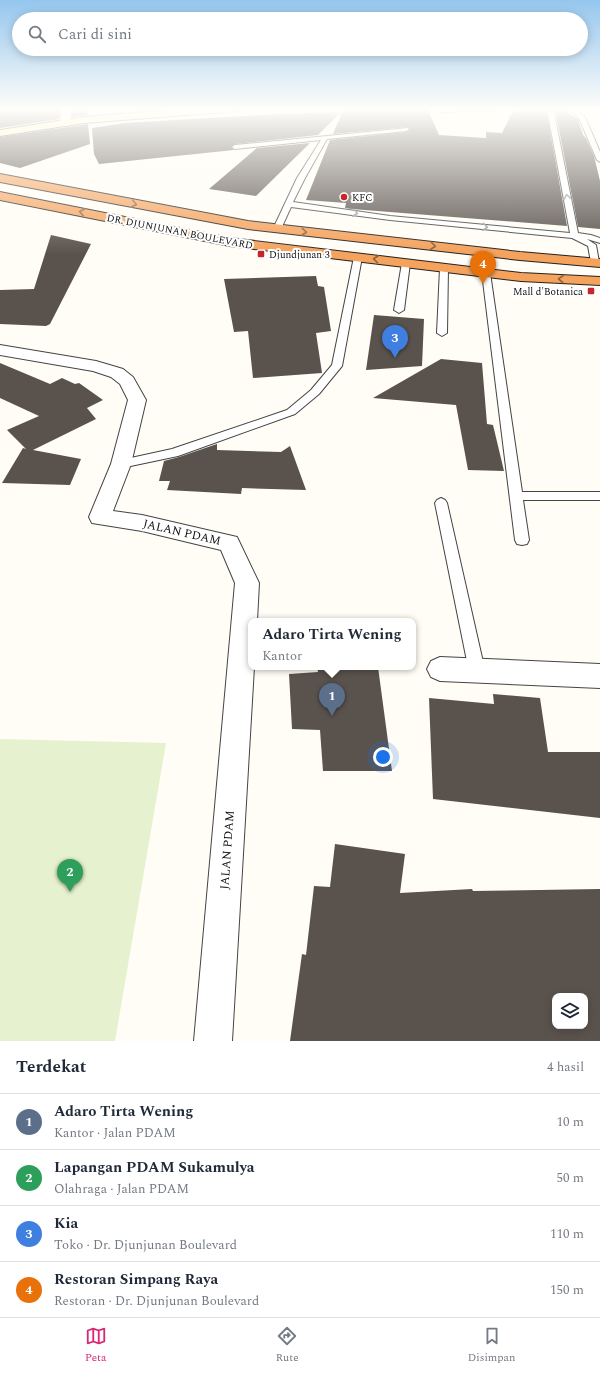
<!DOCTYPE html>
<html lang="id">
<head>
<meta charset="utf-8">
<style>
	:root { --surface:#fff; --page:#f6f6f7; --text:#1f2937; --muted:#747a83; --line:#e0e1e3; --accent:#db2777 }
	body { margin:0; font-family:Spectral,serif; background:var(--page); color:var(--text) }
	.controls { position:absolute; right:12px; bottom:12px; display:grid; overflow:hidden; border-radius:8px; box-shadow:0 2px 10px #0003 }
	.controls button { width:36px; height:36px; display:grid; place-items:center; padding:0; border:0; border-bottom:1px solid var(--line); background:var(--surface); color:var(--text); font:20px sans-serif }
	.you { position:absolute; left:383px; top:757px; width:14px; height:14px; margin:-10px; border:3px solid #fff; border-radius:50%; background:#1a73e8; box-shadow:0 0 0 6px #1a73e833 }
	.badge { display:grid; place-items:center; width:26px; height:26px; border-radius:50%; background:var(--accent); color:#fff; font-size:13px; font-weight:700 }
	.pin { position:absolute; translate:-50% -33px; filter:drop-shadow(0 1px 2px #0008) }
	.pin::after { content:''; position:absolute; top:21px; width:14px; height:12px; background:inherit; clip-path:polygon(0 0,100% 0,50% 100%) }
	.popup { position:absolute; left:248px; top:618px; width:168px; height:52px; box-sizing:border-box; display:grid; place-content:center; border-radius:8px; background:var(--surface); filter:drop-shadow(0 1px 3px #0005); font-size:13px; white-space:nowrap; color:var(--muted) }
	.popup b { font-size:15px; color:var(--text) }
	.popup::after { content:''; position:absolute; left:50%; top:100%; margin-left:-8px; border:8px solid transparent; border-top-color:var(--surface) }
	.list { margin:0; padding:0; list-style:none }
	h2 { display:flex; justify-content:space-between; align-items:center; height:52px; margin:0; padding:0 16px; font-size:17px }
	h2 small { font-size:13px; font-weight:400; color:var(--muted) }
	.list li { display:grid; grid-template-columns:26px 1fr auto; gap:12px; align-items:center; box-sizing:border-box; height:56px; padding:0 16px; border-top:1px solid var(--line) }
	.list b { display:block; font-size:15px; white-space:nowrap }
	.list p { margin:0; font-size:13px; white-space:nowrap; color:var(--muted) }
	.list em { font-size:13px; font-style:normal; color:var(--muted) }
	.icon { flex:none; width:22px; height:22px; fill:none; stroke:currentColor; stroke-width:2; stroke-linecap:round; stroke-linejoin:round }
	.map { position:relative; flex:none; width:600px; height:1041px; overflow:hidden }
	.search { position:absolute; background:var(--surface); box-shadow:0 2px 10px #0003; left:12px; right:12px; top:12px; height:44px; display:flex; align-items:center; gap:10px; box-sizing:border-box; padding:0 14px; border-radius:22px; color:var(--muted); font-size:15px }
	.sheet { height:276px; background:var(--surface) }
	nav { display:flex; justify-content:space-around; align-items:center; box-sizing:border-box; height:56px; border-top:1px solid var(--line); background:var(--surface); font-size:11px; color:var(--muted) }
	nav a { display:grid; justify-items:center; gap:2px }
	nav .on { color:var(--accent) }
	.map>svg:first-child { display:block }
	.pitch { fill:#e6f2cf }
	.building { fill:#5a524d; fill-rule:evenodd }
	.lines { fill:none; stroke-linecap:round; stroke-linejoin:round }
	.lane-casing { stroke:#444; stroke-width:2 }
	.street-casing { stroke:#444; stroke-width:2 }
	.secondary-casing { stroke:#333; stroke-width:2 }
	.highway-casing { stroke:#222; stroke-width:2 }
	.lane { fill:#fff; fill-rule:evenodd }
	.street { fill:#fff; fill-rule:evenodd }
	.secondary { fill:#fff6b0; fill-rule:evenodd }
	.highway { fill:#f5a25d; fill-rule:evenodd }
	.oneway { stroke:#a0a0a0 }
	.oneway2 { stroke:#8e613b }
	.poi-dot { fill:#c4262e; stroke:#fff; stroke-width:1.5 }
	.labels { text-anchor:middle; stroke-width:4; stroke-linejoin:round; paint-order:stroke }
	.far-poi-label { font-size:10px; fill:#111; stroke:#fff; text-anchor:start }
	.far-street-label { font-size:10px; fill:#111; stroke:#fff }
	.street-label { font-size:12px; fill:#111; stroke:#fff }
</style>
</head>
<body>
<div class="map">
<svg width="600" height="1041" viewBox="0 0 600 1041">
	<rect width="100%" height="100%" fill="#fffdf5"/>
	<path class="pitch" d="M0,739L166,743L115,1041H0Z"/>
	<path class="building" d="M40,108H59V119L0,128V110Z
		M72,108H87L88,115L72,117Z
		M344,108H406L407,110H428L439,135L486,138V132L502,133L512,113L524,109L546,108L567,226L352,209L345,208L346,203L306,200L330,140L406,132L410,129L408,127L333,134Z
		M555,109L569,113L578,119L583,135L586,138L594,156L600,181V229L578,227Z
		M341,112L318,135L235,144L231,147L234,150L99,164L94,154L92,128L124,123L279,114Z
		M88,124L90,144L20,168L0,163V137Z
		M310,143L256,196L209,189L257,148Z
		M51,235L91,244L50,324L46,326L0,324V290L34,289Z
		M316,276L318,286L324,287L331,331L316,333L322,373L253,378L248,331L234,332L224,279Z
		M374,315L424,319L422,366L366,370Z
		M441,359L482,363L487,424L493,425L504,471L468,470L456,405L373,398Z
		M0,363L50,384L62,378L75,384L79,383L103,400L87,408L96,419L33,450L81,459L70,485L2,483L23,448L26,449L7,430L39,416L0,398Z
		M217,444V450L281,452L290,446L306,490L242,488L241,494L167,490L170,481H159L164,461L179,457Z
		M317,667H378L392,771H323L320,730L292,729L289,674L318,672Z
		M493,694L540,698L548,752H600V818L433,799L429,698L494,704Z
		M335,844L405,854L400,893L472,889L473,891L600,889V1041H290L302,954L306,955L314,886L330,887ZM555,996H585V1026H555Z"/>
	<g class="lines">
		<g class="lane-casing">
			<path id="lane" d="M437,108H498L495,110L442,112Z
				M547,108H553L578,233L591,235L600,238V243L587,239L596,245L599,262L598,264L595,265L591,262L588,246L572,238L390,220L291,207L280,231H274L273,229L297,178L321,140L235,149L232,147L235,145L408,128L409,129L406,131L327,139L305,178L293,202L390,216L570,233Z
				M568,108H575L585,117L600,152V162L597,160L579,118Z
				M358,254L362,257L342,366L319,394L295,414L178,456L121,468L117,467L115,464L117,461L172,449L287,410L311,390L332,365L354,257Z
				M406,260L410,263L404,310L399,313L394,310L402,263Z
				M444,265L448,268L447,333L442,336L437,333L440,268Z
				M486,270L490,273L522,492H600V500H523L529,540L527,544L522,545L517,544L515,540L482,273Z
				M441,498L445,500L447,503L485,671L483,676L477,678L471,676L469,671L435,503L437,500Z"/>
		</g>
		<g class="street-casing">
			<path id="street" d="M60,108H70L71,123L70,125L66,126L61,123Z
				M0,345L96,361L123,369L133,377L146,400L131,464L113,511L142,515L237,537L259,583L257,621H251V667H254L232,1041H194L235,583L221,550L142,531L92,523L89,517L111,464L128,400L120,384L111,377L93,371L0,355Z
				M440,657L600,664V688L440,681L431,677L427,669L431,661Z"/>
		</g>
		<g class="secondary-casing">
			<path id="secondary" d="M196,108H243L238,111L84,123L0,136V130L84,117Z"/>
		</g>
		<g class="highway-casing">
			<path id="highway" d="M0,174L248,221L520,252L600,259V267L520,260L248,229L0,182Z
				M0,192L230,238L521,273L600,277V285L521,281L230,246L0,200Z"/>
		</g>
		<use href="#lane" class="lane"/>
		<use href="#street" class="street"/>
		<use href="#secondary" class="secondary"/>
		<use href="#highway" class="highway"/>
	</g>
	<defs><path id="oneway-chevron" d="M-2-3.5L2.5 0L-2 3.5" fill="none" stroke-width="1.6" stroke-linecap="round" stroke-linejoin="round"/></defs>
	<g class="oneway">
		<use href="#oneway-chevron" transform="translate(567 197) rotate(-101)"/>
		<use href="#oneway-chevron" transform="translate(355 213) rotate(7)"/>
		<use href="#oneway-chevron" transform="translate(485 227) rotate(6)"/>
	</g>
	<g class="oneway2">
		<use href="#oneway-chevron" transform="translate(134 204) rotate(11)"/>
		<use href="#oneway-chevron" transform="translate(82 212) rotate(-169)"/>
		<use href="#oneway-chevron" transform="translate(304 232) rotate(6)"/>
		<use href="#oneway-chevron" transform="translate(433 246) rotate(6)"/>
		<use href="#oneway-chevron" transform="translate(376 259) rotate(-173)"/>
		<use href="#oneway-chevron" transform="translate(561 279) rotate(-177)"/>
	</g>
	<linearGradient id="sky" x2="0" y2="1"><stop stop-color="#95c6ee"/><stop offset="0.43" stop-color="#fffefa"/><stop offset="1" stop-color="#fffefa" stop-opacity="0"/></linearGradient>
	<rect width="600" height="254" fill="url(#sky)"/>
	<g class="poi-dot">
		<circle cx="344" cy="197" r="4"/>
		<rect x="257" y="250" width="8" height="8" rx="2"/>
		<rect x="587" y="287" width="8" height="8" rx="2"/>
	</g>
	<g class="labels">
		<g class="far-poi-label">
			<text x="352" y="201">KFC</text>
			<text x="269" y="258">Djundjunan 3</text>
			<text x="583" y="295" text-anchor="end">Mall d'Botanica</text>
		</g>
		<g class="far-street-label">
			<text transform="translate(180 231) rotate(11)" y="4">DR. DJUNJUNAN BOULEVARD</text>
		</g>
		<g class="street-label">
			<text transform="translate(182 532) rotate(13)" y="4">JALAN PDAM</text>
			<text transform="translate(227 850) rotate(-86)" y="4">JALAN PDAM</text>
		</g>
	</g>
</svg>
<div class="controls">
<button><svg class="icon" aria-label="layers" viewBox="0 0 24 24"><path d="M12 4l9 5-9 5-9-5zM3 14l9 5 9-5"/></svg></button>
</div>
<div class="you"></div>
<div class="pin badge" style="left:332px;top:716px;background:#5c6f8a">1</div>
<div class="popup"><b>Adaro Tirta Wening</b>Kantor</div>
<div class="pin badge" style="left:70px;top:892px;background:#2e9e5b">2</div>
<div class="pin badge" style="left:395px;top:358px;background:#3f7fe0">3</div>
<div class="pin badge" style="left:483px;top:284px;background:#e8710a">4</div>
<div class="search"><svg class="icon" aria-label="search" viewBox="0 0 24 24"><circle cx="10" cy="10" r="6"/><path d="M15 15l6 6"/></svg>Cari di sini</div>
</div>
<section class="sheet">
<h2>Terdekat<small>4 hasil</small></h2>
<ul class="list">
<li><span class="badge" style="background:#5c6f8a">1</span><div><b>Adaro Tirta Wening</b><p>Kantor · Jalan PDAM</p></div><em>10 m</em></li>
<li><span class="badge" style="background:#2e9e5b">2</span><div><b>Lapangan PDAM Sukamulya</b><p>Olahraga · Jalan PDAM</p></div><em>50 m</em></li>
<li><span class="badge" style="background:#3f7fe0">3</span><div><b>Kia</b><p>Toko · Dr. Djunjunan Boulevard</p></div><em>110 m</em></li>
<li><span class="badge" style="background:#e8710a">4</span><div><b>Restoran Simpang Raya</b><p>Restoran · Dr. Djunjunan Boulevard</p></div><em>150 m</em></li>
</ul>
</section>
<nav>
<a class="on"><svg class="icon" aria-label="map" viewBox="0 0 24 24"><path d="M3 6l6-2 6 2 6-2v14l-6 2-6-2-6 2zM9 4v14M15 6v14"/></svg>Peta</a>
<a><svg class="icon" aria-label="directions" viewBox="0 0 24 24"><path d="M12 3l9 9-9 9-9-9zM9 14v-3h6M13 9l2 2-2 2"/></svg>Rute</a>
<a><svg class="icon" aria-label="saved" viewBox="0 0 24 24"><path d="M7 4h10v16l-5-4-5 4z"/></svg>Disimpan</a>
</nav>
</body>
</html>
